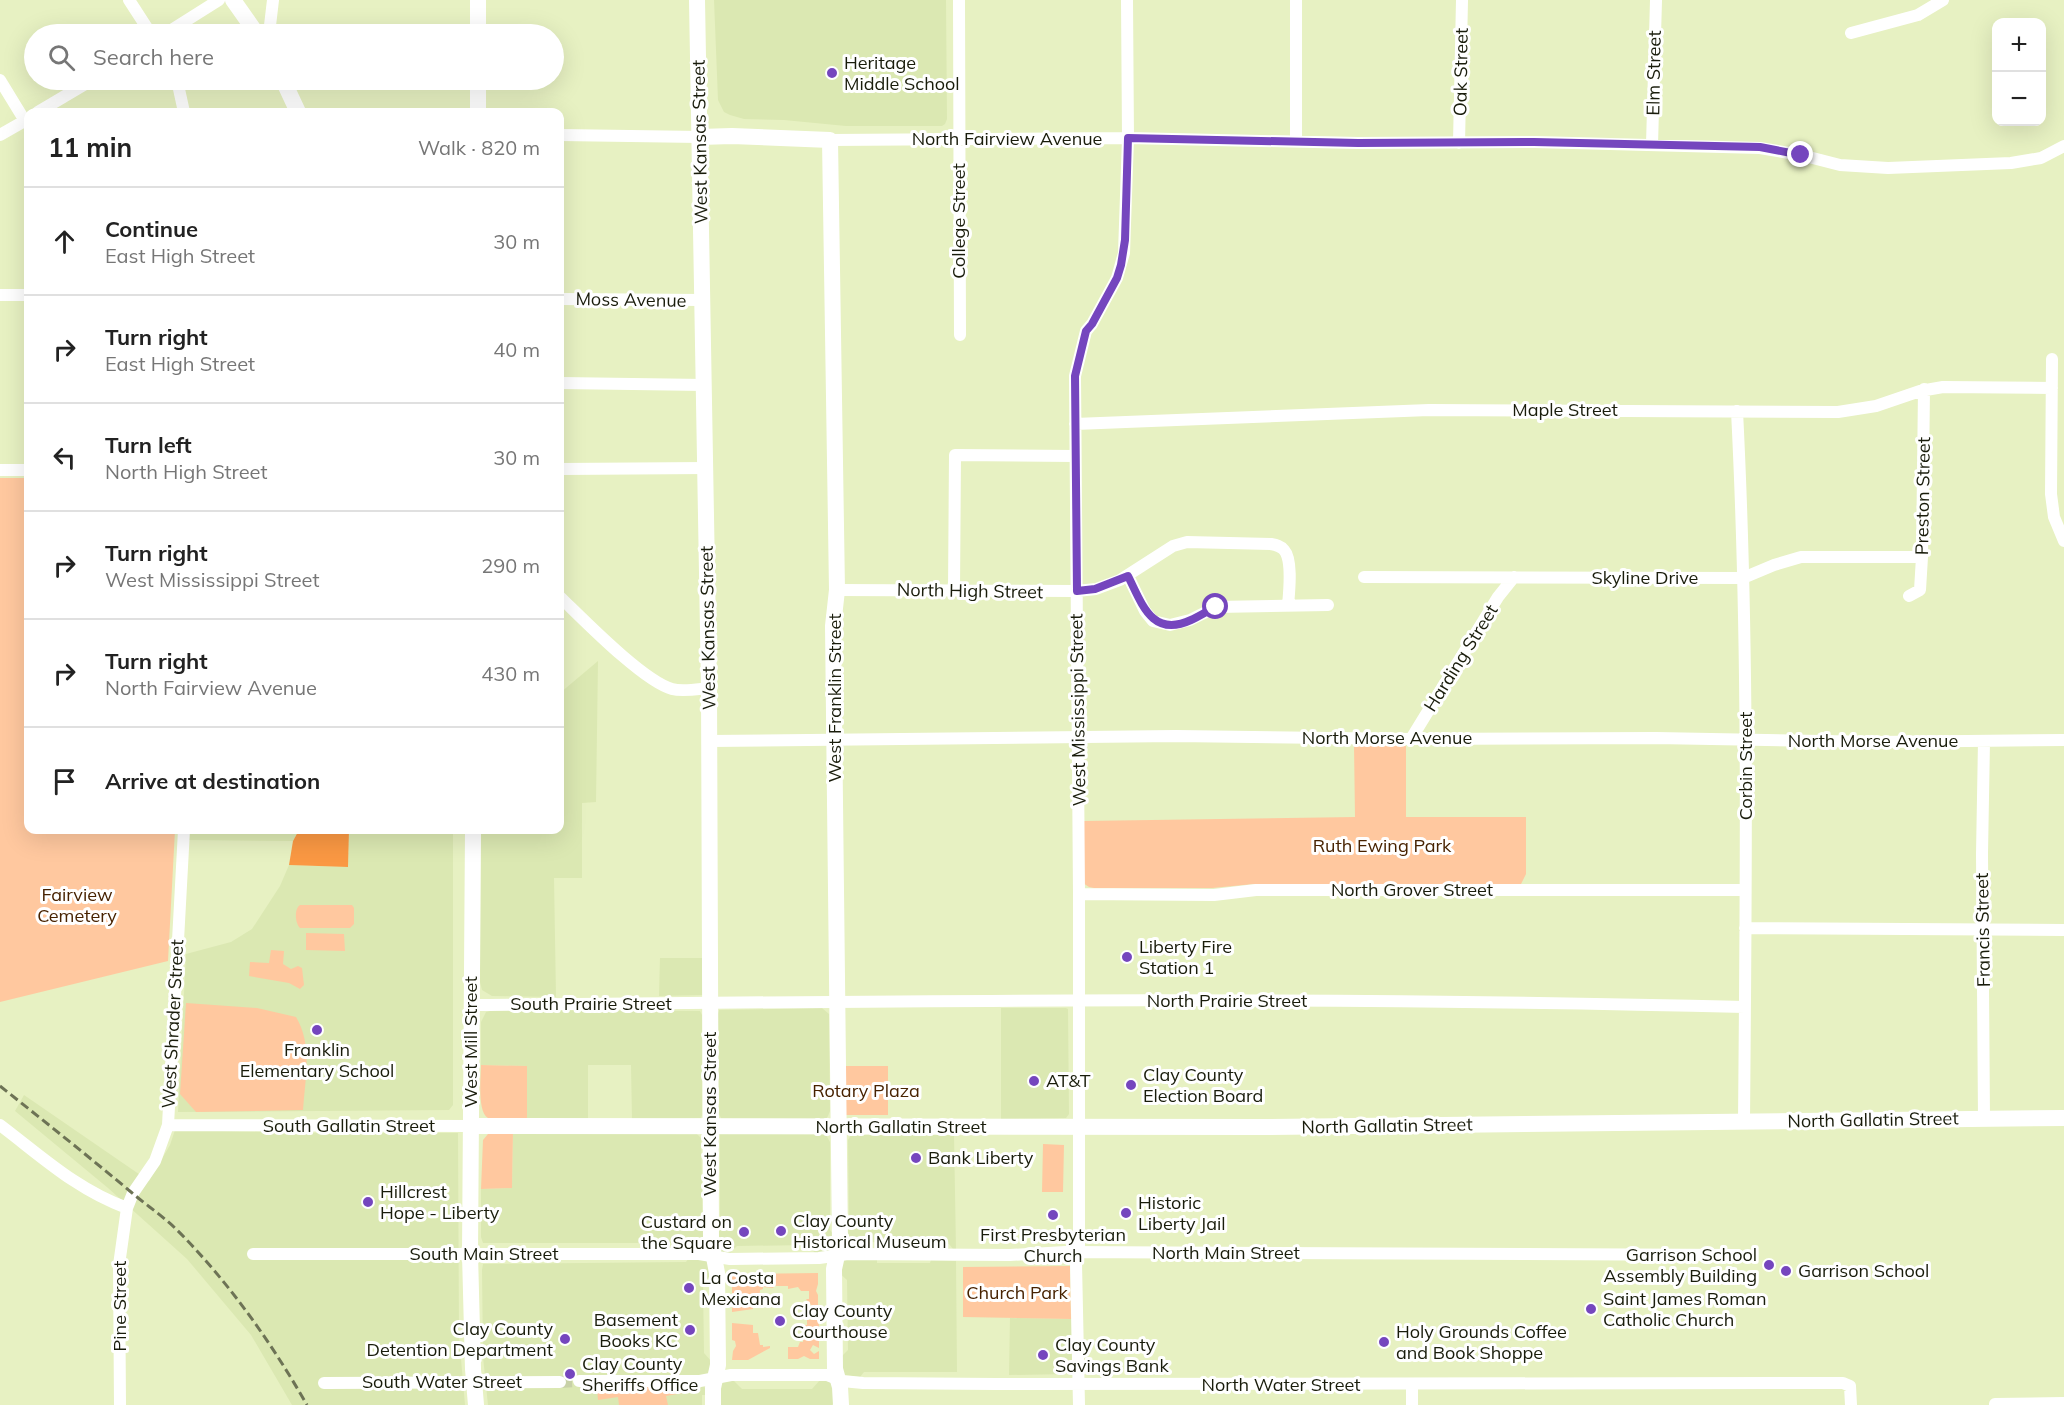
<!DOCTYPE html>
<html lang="en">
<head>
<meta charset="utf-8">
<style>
	:root { --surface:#fff; --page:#f2f2f2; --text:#222; --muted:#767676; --line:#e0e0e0 }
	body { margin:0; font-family:Mulish,sans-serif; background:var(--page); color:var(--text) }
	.controls { position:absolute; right:18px; top:18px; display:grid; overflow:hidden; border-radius:12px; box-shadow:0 6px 24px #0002 }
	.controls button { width:54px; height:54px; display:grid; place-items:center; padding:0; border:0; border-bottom:2px solid var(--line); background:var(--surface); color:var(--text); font:30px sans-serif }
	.stop { position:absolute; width:18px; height:18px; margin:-14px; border:4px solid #7546be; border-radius:50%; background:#fff }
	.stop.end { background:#7546be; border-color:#fff; box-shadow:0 2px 6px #0008 }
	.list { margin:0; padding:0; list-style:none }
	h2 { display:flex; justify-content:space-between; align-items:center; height:78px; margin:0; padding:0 24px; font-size:26px }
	h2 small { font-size:20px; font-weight:400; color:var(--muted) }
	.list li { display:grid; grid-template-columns:39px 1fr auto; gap:18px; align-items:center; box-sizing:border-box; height:108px; padding:0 24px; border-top:2px solid var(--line) }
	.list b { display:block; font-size:22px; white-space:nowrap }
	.list p { margin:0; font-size:20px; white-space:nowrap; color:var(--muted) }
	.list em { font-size:20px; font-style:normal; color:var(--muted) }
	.icon { flex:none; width:33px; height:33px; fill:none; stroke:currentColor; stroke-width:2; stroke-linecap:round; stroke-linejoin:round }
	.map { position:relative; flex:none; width:2064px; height:1405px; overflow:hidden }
	.search { position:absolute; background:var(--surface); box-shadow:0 6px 24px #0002; left:24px; top:24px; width:540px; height:66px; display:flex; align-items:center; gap:15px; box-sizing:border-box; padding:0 21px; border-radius:33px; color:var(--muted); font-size:22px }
	.panel { position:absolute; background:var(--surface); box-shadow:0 6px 24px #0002; left:24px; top:108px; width:540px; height:726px; border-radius:12px }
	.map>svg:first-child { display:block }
	.built { fill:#dbe8b2 }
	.green { fill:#ffc89f }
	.forest { fill:#fa9843 }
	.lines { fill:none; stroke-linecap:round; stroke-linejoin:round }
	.street-tunnel { stroke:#c8d1a7; stroke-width:12; stroke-dasharray:12 6; stroke-linecap:butt }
	.street { stroke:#fff; stroke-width:12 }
	.secondary { stroke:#fff; stroke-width:16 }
	.rail { stroke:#6d7355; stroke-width:3; stroke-dasharray:9 4.5; stroke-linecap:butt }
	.route { stroke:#7546be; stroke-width:8 }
	.poi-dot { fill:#7546be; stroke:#fff; stroke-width:2 }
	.labels { text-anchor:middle; stroke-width:6; stroke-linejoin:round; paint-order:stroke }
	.poi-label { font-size:18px; fill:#191c0b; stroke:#fff; text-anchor:start }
	.street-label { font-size:18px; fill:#191c0b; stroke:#fff }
	.park-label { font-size:18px; fill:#472200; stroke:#fff }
</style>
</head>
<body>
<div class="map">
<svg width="2064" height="1405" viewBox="0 0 2064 1405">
	<rect width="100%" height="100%" fill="#e7f1c2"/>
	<path class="built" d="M714,0H946L947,119L945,124L942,126H846L784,120L744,119L730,115L724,112L718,100Z
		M598,661L596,802L582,803V878H554L556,997L492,996L482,990L480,982L481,830H560V693Z
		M189,830H299L293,841L188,840Z
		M349,830H453V1105L449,1110L178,1112L186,954L231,942L252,929L280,886L289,865L348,867Z
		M660,958H702L703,995L659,996Z
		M822,1008L829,1014L830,1111L828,1116L826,1119L722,1120L719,1114L718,1014L719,1010Z
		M1001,1008H1066L1068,1009L1069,1114L1066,1118L1001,1119Z
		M494,1010L700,1011L702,1015V1115L701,1118L632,1120L631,1065H588V1119L527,1120V1066L481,1065V1022L486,1012Z
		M24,1095L149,1181L170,1145L175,1130L324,1133H458L459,1336L465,1405H292L251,1335L187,1259L108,1188L15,1111Z
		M513,1132L696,1133L701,1138L703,1230L706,1234L705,1244L699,1248H690L687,1243H483L481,1237V1189L512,1188Z
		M825,1133L830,1142V1230L834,1235L832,1251L815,1253L808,1245L737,1246L729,1254L720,1253L716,1234L720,1230V1134Z
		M851,1135H954L956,1250L953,1249L949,1244L866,1242L859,1249L848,1247L844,1242V1235L849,1228L848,1140Z
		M689,1258L707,1259L711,1275L703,1284L704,1353L712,1362L704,1385L707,1395H702V1405H488L483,1357L482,1270L483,1264L686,1262Z
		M877,1259V1263H930L931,1260L956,1261L957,1372H864L860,1377L844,1375L840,1358L848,1350L847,1280L838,1272L843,1260Z
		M1010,1318L1071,1319L1072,1364L1069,1374L1009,1375Z
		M820,1380L833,1382L836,1401L832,1405H721L719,1386L724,1381H734L742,1389H812Z"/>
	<path class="green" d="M0,478H28V830H175L168,961L0,1002Z
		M1354,745L1406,746V817H1526V874L1521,884H1254L1212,888H1094L1089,887L1083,883V821L1355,817Z
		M300,905H352L354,908V924L350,928H300C295,923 294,909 300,905Z
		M306,933L344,934L345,951L306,950Z
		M271,950L284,951L283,964L291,969L298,966L302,968L304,985L300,989L289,983L249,976L250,962L269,963Z
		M186,1003L257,1008L296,1017C313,1045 305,1079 303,1110L196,1112L180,1094Z
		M481,1065L527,1066V1120C518,1120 495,1122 488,1118C477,1112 481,1077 481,1065Z
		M844,1066H888V1115H845Z
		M513,1132L512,1188L481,1189L483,1140L488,1134Z
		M1043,1144L1064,1145L1063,1192H1042Z
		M1070,1266L1071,1319L963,1317V1267Z
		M818,1273V1284L816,1291L818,1295V1315H813L811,1305L806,1299H809V1291H801L798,1287L788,1289V1286H774L773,1288L763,1287V1289L760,1290L759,1301L753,1302V1309L732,1312V1274Z
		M819,1319V1348L813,1345L810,1350L814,1354L819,1351V1359H810L804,1356L798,1359H788V1347H798L800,1342H803L804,1325H807V1320Z
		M732,1323L753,1325V1333H758L760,1345H763V1347L770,1346V1348L748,1360H732L733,1351L736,1346L735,1341L732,1340Z
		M617,1386H682L683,1393L666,1396L668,1405H619L618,1397L598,1400L597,1389Z"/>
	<path class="forest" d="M299,830H349L348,867L289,865L293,841Z"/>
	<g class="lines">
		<path class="street-tunnel" d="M560,1382L579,1381"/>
		<path class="street" d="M129,0L151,34
			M959,0L960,335
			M1296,0V142
			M1851,33L1918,15L1943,0
			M165,34L219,0
			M269,34L273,0
			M0,80L25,121
			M177,80L184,112
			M38,112L92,80
			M0,135L28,119
			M560,135L700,137
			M830,140L1128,138L1358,143L1535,142L1760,148L1801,155L1840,165L1888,168L2011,163L2041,158L2064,146
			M1459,143L1462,0
			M1652,145L1656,0
			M0,295H28
			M560,299L703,300
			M2052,359L2051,494L2054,517L2064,541
			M560,383L705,385
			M1737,411C1749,648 1746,885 1744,1122
			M1075,424L1429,410L1838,412L1876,406L1920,391L1943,387L2052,388
			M560,469L707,468
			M0,470H28
			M1128,576L1145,611L1153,621L1170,625L1190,620L1216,607L1328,605
			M1364,577L1743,578L1774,565L1801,557H1922
			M837,590L1077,591L1096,589L1120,580L1173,546L1187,542L1271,544C1276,545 1281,546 1284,550C1293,560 1289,593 1288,606
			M954,590L955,455L1075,456
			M1909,596L1920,590L1922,557L1924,389
			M560,597C583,619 643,681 672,689C683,692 698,689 709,688
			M1411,739L1498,597L1514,577
			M710,741L1176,736L1411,739L1656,738L1877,742L2064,740
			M1079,894L1214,895L1256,890H1745
			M1745,928L2064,930
			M472,1005C896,1001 1320,996 1745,1007
			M1984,1119L1982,854L1984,741
			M0,1125C41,1156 77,1190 127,1208
			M168,1125L471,1126
			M253,1254H699L730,1259L819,1258L848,1254L1010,1255L1066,1252L1738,1255
			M579,1381H700L731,1375H827L842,1381L863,1383L997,1384L1843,1383L1850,1386L1851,1405
			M324,1383L560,1382
			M1412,1384V1405
			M1995,1404L2064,1403
			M120,1405L119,1265L127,1208L133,1193L155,1161L168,1125L184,830
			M1079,1405L1076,1263L1079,1252V894L1075,376L1086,331L1092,324L1117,278L1124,253L1128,138L1127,0"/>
		<path class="secondary" d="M233,0L257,34
			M478,0V34
			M697,0L709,688L711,1241L717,1273L718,1365L713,1388V1405
			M283,80L298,112
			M478,112V80
			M700,137L732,136L830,140L837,590L833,626L840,1242L834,1269L835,1369L840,1387L841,1405
			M473,830L470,1254L473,1369L476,1405
			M471,1126L1269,1127L2064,1118"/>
		<path class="rail" d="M0,1086C44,1121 88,1156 131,1192C146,1205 163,1216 177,1230C228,1281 271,1342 307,1405"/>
	</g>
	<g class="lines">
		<path class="route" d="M1216,607C1207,611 1200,616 1191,620C1152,638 1142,604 1128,576L1095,589L1077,591L1075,376L1086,331L1092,324L1117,278L1121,265L1125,240L1128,138L1358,143L1534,142L1760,147L1801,155"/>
	</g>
	<g class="poi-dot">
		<circle cx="832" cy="73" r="6"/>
		<circle cx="1127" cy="957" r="6"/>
		<circle cx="317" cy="1030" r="6"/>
		<circle cx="1034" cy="1081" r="6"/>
		<circle cx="1131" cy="1085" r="6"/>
		<circle cx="916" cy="1158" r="6"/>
		<circle cx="368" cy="1202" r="6"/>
		<circle cx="1126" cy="1213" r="6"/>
		<circle cx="1053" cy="1215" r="6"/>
		<circle cx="781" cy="1231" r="6"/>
		<circle cx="744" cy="1232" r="6"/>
		<circle cx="1769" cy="1265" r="6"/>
		<circle cx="1786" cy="1271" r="6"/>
		<circle cx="689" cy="1288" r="6"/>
		<circle cx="1591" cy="1309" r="6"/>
		<circle cx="780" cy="1321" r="6"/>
		<circle cx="690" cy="1330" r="6"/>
		<circle cx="565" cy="1339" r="6"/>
		<circle cx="1384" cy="1342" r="6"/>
		<circle cx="1043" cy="1355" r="6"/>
		<circle cx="570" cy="1374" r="6"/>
	</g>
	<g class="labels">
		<g class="poi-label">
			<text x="844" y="69">Heritage<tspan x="844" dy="21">Middle School</tspan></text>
			<text x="1139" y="953">Liberty Fire<tspan x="1139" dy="21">Station 1</tspan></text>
			<text x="317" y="1056" text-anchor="middle">Franklin<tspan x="317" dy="21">Elementary School</tspan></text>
			<text x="1143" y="1081">Clay County<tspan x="1143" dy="21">Election Board</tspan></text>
			<text x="1046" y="1087">AT&amp;T</text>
			<text x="928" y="1164">Bank Liberty</text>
			<text x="380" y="1198">Hillcrest<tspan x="380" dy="21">Hope - Liberty</tspan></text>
			<text x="1138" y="1209">Historic<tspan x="1138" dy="21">Liberty Jail</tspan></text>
			<text x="793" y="1227">Clay County<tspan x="793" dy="21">Historical Museum</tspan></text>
			<text x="732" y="1228" text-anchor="end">Custard on<tspan x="732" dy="21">the Square</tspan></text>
			<text x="1053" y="1241" text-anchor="middle">First Presbyterian<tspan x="1053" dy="21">Church</tspan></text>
			<text x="1757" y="1261" text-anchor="end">Garrison School<tspan x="1757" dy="21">Assembly Building</tspan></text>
			<text x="1798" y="1277">Garrison School</text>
			<text x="701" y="1284">La Costa<tspan x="701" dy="21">Mexicana</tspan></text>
			<text x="1603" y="1305">Saint James Roman<tspan x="1603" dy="21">Catholic Church</tspan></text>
			<text x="792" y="1317">Clay County<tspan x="792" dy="21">Courthouse</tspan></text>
			<text x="678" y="1326" text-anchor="end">Basement<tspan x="678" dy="21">Books KC</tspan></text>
			<text x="553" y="1335" text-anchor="end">Clay County<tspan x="553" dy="21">Detention Department</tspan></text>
			<text x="1396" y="1338">Holy Grounds Coffee<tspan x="1396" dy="21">and Book Shoppe</tspan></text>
			<text x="1055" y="1351">Clay County<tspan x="1055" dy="21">Savings Bank</tspan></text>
			<text x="582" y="1370">Clay County<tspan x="582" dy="21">Sheriffs Office</tspan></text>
		</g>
		<g class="street-label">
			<text transform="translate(1461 72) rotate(-89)" y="6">Oak Street</text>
			<text transform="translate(1654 73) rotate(-89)" y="6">Elm Street</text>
			<text x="1007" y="145">North Fairview Avenue</text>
			<text transform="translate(700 142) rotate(-91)" y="6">West Kansas Street</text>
			<text transform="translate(959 221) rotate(-90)" y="6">College Street</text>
			<text transform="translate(631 300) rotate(1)" y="6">Moss Avenue</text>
			<text x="1565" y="416">Maple Street</text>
			<text transform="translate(1923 496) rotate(-89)" y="6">Preston Street</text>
			<text x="1645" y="584">Skyline Drive</text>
			<text transform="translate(970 591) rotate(1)" y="6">North High Street</text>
			<text transform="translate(708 628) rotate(-91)" y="6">West Kansas Street</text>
			<text transform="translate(1461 658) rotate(-58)" y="6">Harding Street</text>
			<text transform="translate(835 698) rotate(-90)" y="6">West Franklin Street</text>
			<text transform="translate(1078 710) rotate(-91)" y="6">West Mississippi Street</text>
			<text x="1387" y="744">North Morse Avenue</text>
			<text x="1873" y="747">North Morse Avenue</text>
			<text transform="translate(1746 766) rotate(-90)" y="6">Corbin Street</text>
			<text x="1412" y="896">North Grover Street</text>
			<text transform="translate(1983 930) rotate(-91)" y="6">Francis Street</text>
			<text x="1227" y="1007">North Prairie Street</text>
			<text x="591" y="1010">South Prairie Street</text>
			<text transform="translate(173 1024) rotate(-87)" y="6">West Shrader Street</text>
			<text transform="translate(471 1042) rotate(-90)" y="6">West Mill Street</text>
			<text transform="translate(710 1114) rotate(-90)" y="6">West Kansas Street</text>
			<text transform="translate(1873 1120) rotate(-1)" y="6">North Gallatin Street</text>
			<text x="349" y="1132">South Gallatin Street</text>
			<text transform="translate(1387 1126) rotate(-1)" y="6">North Gallatin Street</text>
			<text x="901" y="1133">North Gallatin Street</text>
			<text x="1226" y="1259">North Main Street</text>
			<text x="484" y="1260">South Main Street</text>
			<text transform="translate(120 1306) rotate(-90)" y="6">Pine Street</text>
			<text x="442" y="1388">South Water Street</text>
			<text x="1281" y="1391">North Water Street</text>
		</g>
		<g class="park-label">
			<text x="1382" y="852">Ruth Ewing Park</text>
			<text x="77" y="901">Fairview<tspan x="77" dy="21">Cemetery</tspan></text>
			<text x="866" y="1097">Rotary Plaza</text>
			<text x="1017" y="1299">Church Park</text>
		</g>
	</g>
</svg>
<div class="controls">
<button>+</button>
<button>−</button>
</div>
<div class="stop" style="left:1216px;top:607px"></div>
<div class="stop end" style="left:1801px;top:155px"></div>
<div class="search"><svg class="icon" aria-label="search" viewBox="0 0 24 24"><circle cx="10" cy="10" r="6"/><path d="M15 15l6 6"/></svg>Search here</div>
<section class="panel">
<h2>11 min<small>Walk · 820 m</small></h2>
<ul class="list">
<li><svg class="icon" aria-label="ahead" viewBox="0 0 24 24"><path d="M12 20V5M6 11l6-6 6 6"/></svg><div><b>Continue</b><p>East High Street</p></div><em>30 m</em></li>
<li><svg class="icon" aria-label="right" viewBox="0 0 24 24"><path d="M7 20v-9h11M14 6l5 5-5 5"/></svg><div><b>Turn right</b><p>East High Street</p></div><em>40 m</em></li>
<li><svg class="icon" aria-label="left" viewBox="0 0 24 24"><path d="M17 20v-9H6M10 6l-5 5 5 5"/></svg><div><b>Turn left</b><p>North High Street</p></div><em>30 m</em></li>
<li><svg class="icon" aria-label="right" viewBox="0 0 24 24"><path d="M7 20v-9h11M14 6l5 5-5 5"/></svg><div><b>Turn right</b><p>West Mississippi Street</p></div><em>290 m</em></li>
<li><svg class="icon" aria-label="right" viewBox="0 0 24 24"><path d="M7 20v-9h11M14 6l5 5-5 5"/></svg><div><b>Turn right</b><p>North Fairview Avenue</p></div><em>430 m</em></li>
<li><svg class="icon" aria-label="arrive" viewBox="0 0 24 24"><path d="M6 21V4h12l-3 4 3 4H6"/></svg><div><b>Arrive at destination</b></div></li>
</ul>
</section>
</div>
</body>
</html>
